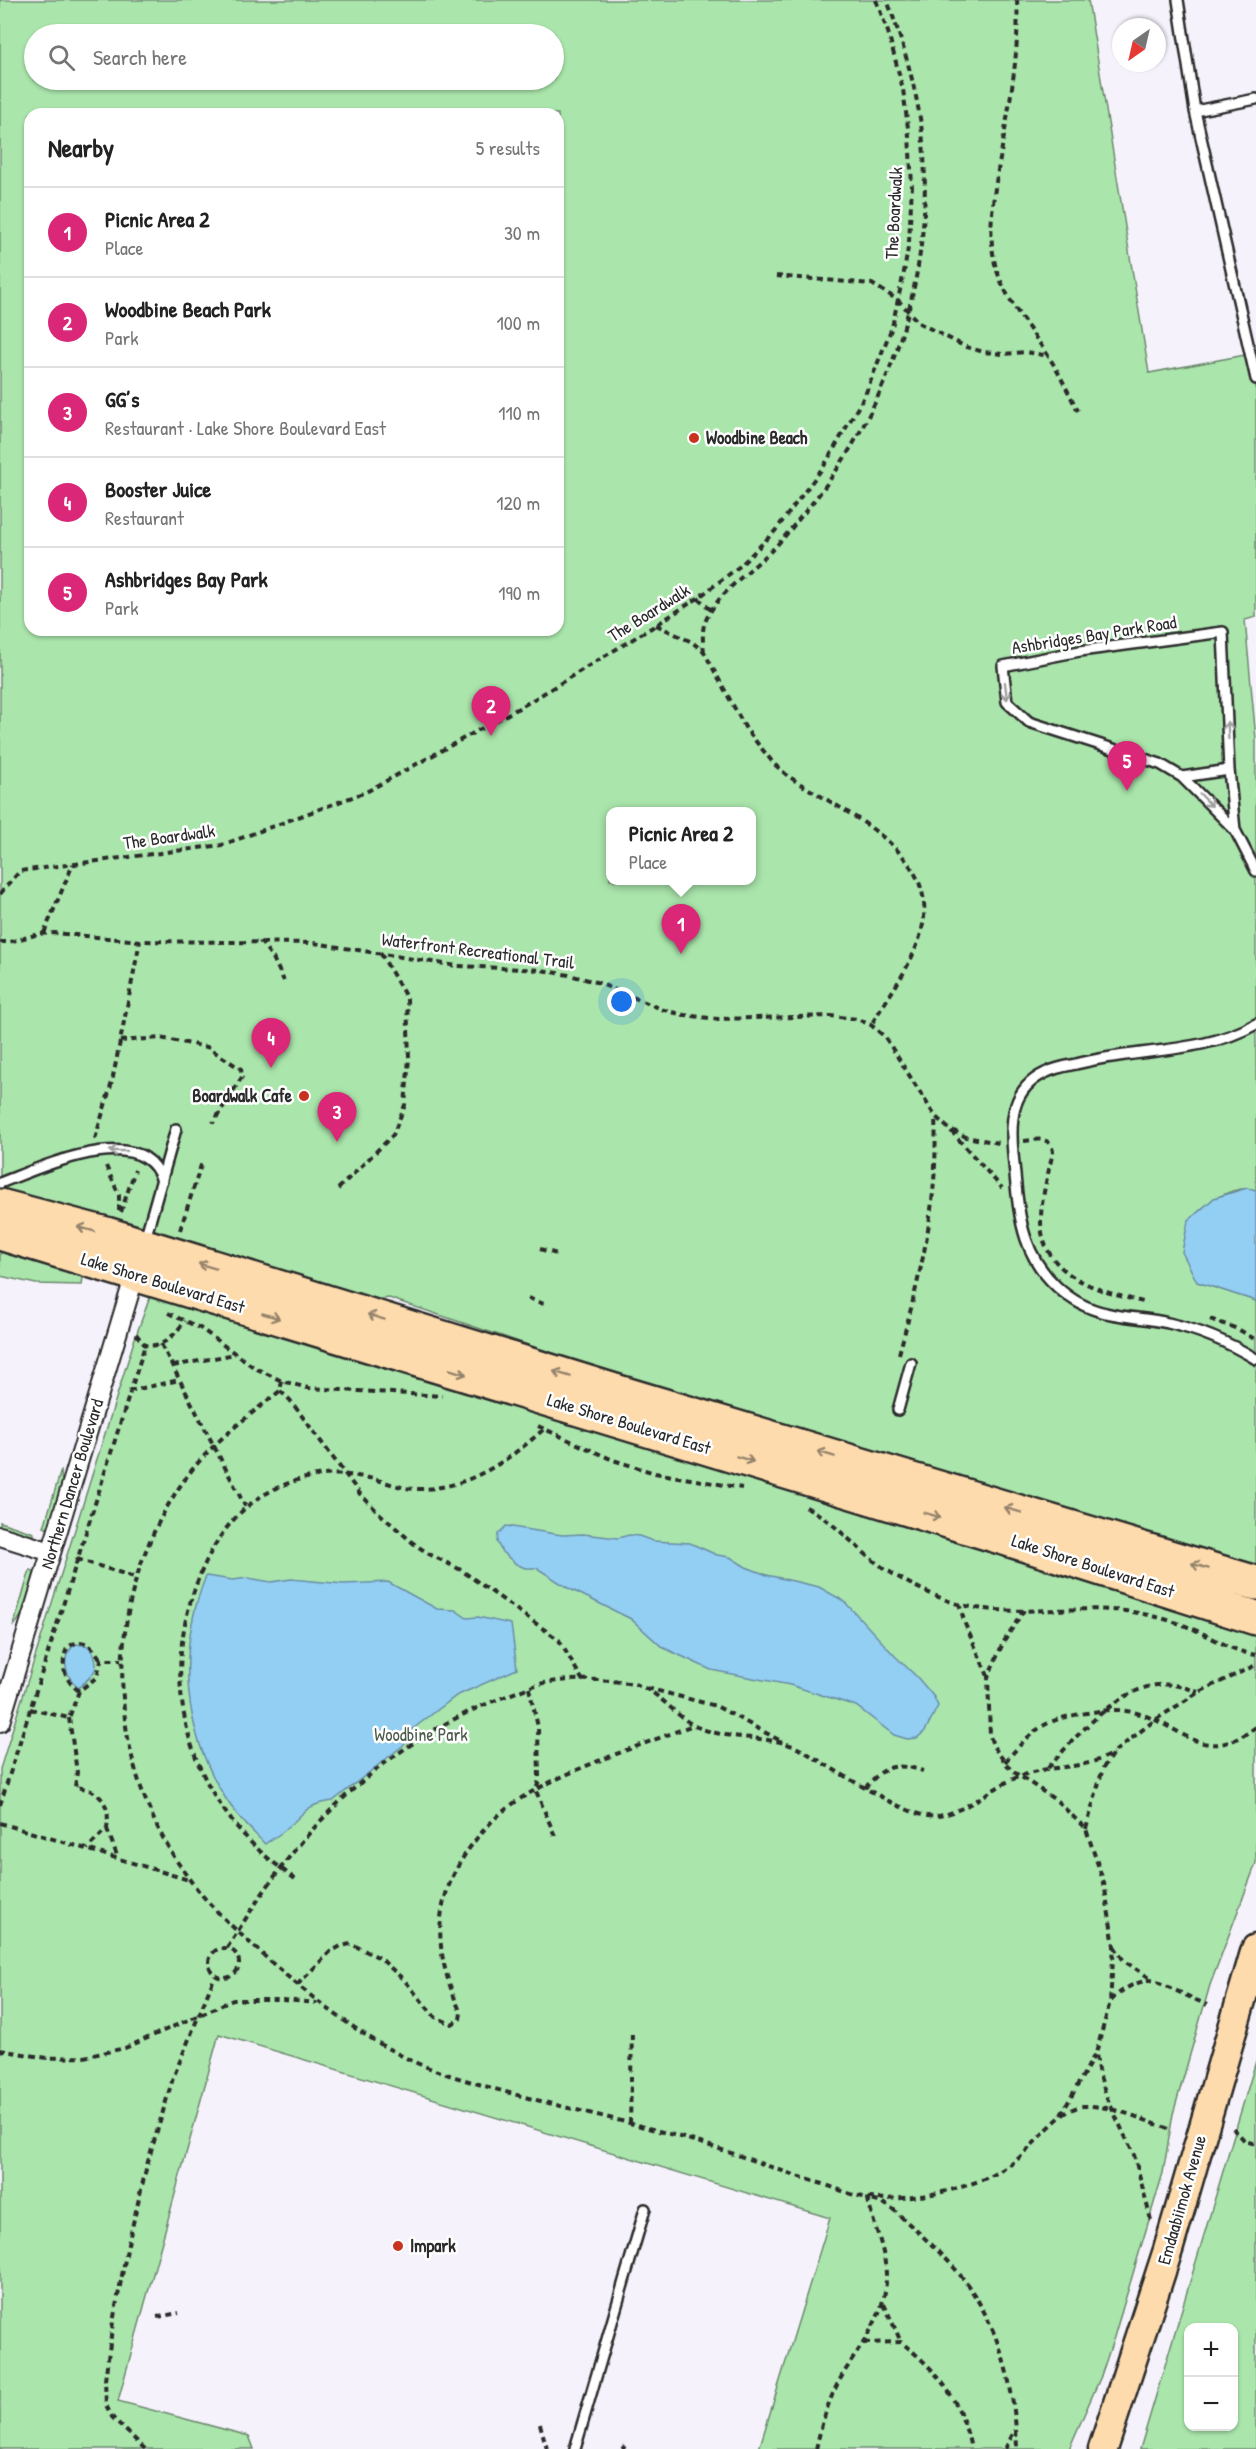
<!DOCTYPE html>
<html lang="en">
<head>
<meta charset="utf-8">
<style>
	:root { --surface:#fff; --page:#f2f2f2; --text:#222; --muted:#767676; --line:#e0e0e0; --accent:#db2777 }
	body { margin:0; font-family:"Patrick Hand",sans-serif; background:var(--page); color:var(--text) }
	.controls { position:absolute; right:18px; bottom:18px; display:grid; overflow:hidden; border-radius:12px; box-shadow:0 2px 4px #0004 }
	.controls button { width:54px; height:54px; display:grid; place-items:center; padding:0; border:0; border-bottom:2px solid var(--line); background:var(--surface); color:var(--text); font:30px sans-serif }
	.compass { position:absolute; left:1112px; top:18px; width:54px; height:54px; border-radius:50%; background:var(--surface); box-shadow:0 2px 4px #0004; rotate:214deg }
	.you { position:absolute; left:622px; top:1002px; width:21px; height:21px; margin:-15px; border:4px solid #fff; border-radius:50%; background:#1a73e8; box-shadow:0 0 0 9px #1a73e833 }
	.badge { display:grid; place-items:center; width:39px; height:39px; border-radius:50%; background:var(--accent); color:#fff; font-size:20px; font-weight:700 }
	.pin { position:absolute; translate:-50% -50px; filter:drop-shadow(0 2px 3px #0008) }
	.pin::after { content:''; position:absolute; top:32px; width:21px; height:18px; background:inherit; clip-path:polygon(0 0,100% 0,50% 100%) }
	.popup { position:absolute; left:606px; top:807px; width:150px; height:78px; box-sizing:border-box; display:grid; place-content:center; border-radius:12px; background:var(--surface); filter:drop-shadow(0 2px 4px #0005); font-size:20px; white-space:nowrap; color:var(--muted) }
	.popup b { font-size:22px; color:var(--text) }
	.popup::after { content:''; position:absolute; left:50%; top:100%; margin-left:-12px; border:12px solid transparent; border-top-color:var(--surface) }
	.list { margin:0; padding:0; list-style:none }
	h2 { display:flex; justify-content:space-between; align-items:center; height:78px; margin:0; padding:0 24px; font-size:26px }
	h2 small { font-size:20px; font-weight:400; color:var(--muted) }
	.list li { display:grid; grid-template-columns:39px 1fr auto; gap:18px; align-items:center; box-sizing:border-box; height:90px; padding:0 24px; border-top:2px solid var(--line) }
	.list b { display:block; font-size:22px; white-space:nowrap }
	.list p { margin:0; font-size:20px; white-space:nowrap; color:var(--muted) }
	.list em { font-size:20px; font-style:normal; color:var(--muted) }
	.icon { flex:none; width:33px; height:33px; fill:none; stroke:currentColor; stroke-width:2; stroke-linecap:round; stroke-linejoin:round }
	.map { position:relative; flex:none; width:1256px; height:2449px; overflow:hidden }
	.search { position:absolute; background:var(--surface); box-shadow:0 2px 4px #0004; left:24px; top:24px; width:540px; height:66px; display:flex; align-items:center; gap:15px; box-sizing:border-box; padding:0 21px; border-radius:33px; color:var(--muted); font-size:22px }
	.panel { position:absolute; background:var(--surface); box-shadow:0 2px 4px #0004; left:24px; top:108px; width:540px; height:528px; border-radius:18px }
	.map>svg:first-child { display:block }
	.green { fill:#aae6ac; stroke:#6a886c; stroke-width:1.5; fill-rule:evenodd }
	.water { fill:#93cef3; stroke:#698da3; stroke-width:1.5 }
	.lines { fill:none; stroke-linecap:round; stroke-linejoin:round }
	.lane-casing { stroke:#2b2b2b; stroke-width:14 }
	.street-casing { stroke:#2b2b2b; stroke-width:22 }
	.primary-casing { stroke:#2b2b2b; stroke-width:33 }
	.highway-casing { stroke:#2b2b2b; stroke-width:38 }
	.path { stroke:#2b2b2b; stroke-width:4; stroke-dasharray:6 4.5; stroke-linecap:butt }
	.lane { stroke:#fff; stroke-width:9 }
	.street { stroke:#fff; stroke-width:18 }
	.primary { stroke:#fedbac; stroke-width:28 }
	.highway { stroke:#fedbac; stroke-width:33 }
	.oneway { stroke:#a0a0a0 }
	.oneway2 { stroke:#94836c }
	.poi-dot { fill:#c8321e; stroke:#fff; stroke-width:2 }
	.labels { text-anchor:middle; stroke-width:5; stroke-linejoin:round; paint-order:stroke }
	.street-label { font-size:18px; fill:#2b2b2b; stroke:#fff }
	.poi-label { font-size:18px; font-weight:bold; fill:#2b2b2b; stroke:#fff; text-anchor:start }
	.park-label { font-size:18px; fill:#4b5a4b; stroke:#fff }
</style>
</head>
<body>
<div class="map">
<svg width="1256" height="2449" viewBox="0 0 1256 2449">
	<rect width="100%" height="100%" fill="#f6f2fc"/>
	<filter id="ink" filterUnits="userSpaceOnUse"><feTurbulence type="fractalNoise" baseFrequency=".0167" numOctaves="2"/><feDisplacementMap in="SourceGraphic" scale="12" xChannelSelector="R" yChannelSelector="G"/><feConvolveMatrix kernelMatrix="1 2 1 2 8 2 1 2 1" color-interpolation-filters="sRGB"/></filter>
	<g filter="url(#ink)">
		<path class="green" d="M0,0H1088L1149,373L1256,353V617L1245,620L1256,739V1190C1230,1183 1206,1205 1188,1221L1197,1282L1256,1301V1571L718,1414L567,1358L389,1298L361,1302L0,1195ZM34,34H554V80H34ZM30,114H558V630H30ZM610,812H752V880H610Z
			M0,1250L83,1277L82,1285L36,1284L0,1276Z
			M150,1297C521,1403 889,1517 1256,1633V1863L1210,1985L1173,2114L1163,2173L1114,2337L1101,2376L1069,2449H759L830,2218L219,2034L118,2401L249,2436L254,2449H0V1769L134,1341Z
			M61,1470L62,1488L48,1529L44,1527Z
			M0,1522L34,1533V1536L0,1528Z
			M30,1570L34,1571C33,1590 26,1612 13,1627Z
			M1256,2061V2449H1140ZM1188,2328H1234V2426H1188Z"/>
		<path class="water" d="M1247,1188L1256,1190V1301L1197,1282L1182,1252L1188,1221L1214,1198Z
			M506,1526L562,1535L583,1534L618,1538L629,1535L639,1536L653,1541L690,1543L717,1555L730,1557L746,1567L767,1575L819,1587L844,1601L895,1656L917,1677L934,1697L938,1706L925,1731L917,1738L907,1739L894,1735L856,1706L790,1685L711,1670L662,1647L631,1619L568,1588L537,1568H525L516,1564L502,1552L497,1542L498,1534Z
			M206,1576L233,1580L248,1578L271,1582L291,1579L344,1584L388,1582L437,1609L455,1610L467,1618L478,1617L511,1624L517,1669L456,1696L410,1731V1740L333,1801C305,1804 304,1814 285,1830C279,1835 272,1839 265,1844C251,1830 237,1816 226,1799C183,1732 176,1650 206,1576Z
			M76,1644L89,1646C103,1667 95,1674 78,1688C65,1675 59,1656 76,1644Z"/>
		<g class="lines">
			<g class="lane-casing">
				<path id="lane" d="M1178,0L1195,111L1256,379
					M1195,111L1256,99
					M1182,777L1229,770
					M1235,830L1229,770L1223,632L1080,651L1003,666L1007,702L1029,722L1160,764L1182,777L1235,830L1256,871
					M1256,1024C1202,1055 1135,1048 1076,1064C1066,1066 1054,1068 1045,1073C1011,1089 1010,1121 1013,1154C1016,1182 1017,1212 1026,1239C1038,1275 1069,1305 1106,1313C1126,1318 1148,1318 1168,1323C1200,1330 1228,1342 1256,1359
					M0,1183C40,1168 144,1119 162,1181
					M145,1239L176,1129
					M898,1410L911,1363
					M575,2449L645,2209"/>
			</g>
			<g class="street-casing">
				<path id="street" d="M0,1536L51,1552
					M0,1722L137,1268"/>
			</g>
			<g class="primary-casing">
				<path id="primary" d="M1103,2449L1168,2250L1256,1949"/>
			</g>
			<g class="highway-casing">
				<path id="highway" d="M0,1206L106,1234L618,1392L1256,1583
					M0,1233L1017,1542L1256,1618"/>
			</g>
			<path class="path" d="M1017,0C1020,54 1009,106 1000,159C994,193 987,229 995,264C1004,298 1028,326 1047,354C1059,372 1068,392 1078,411
				M776,276L872,284L898,300L919,323L966,347L984,352L1003,354L1026,352L1049,356
				M698,598L712,611
				M656,625L692,642L704,652L746,729L774,764L788,776C840,811 941,850 922,929C914,963 889,995 871,1025
				M704,652C703,643 702,633 704,625C714,595 753,569 774,548C785,537 794,525 804,513C892,409 937,268 922,132C916,86 903,43 887,0
				M0,894L20,871L222,845L366,792L526,704L656,625L698,598L740,566L775,531L824,466L865,395L892,327L904,272L909,242L912,185L909,136L903,89L888,32L876,0
				M44,933L73,864
				M260,941L273,958L284,981
				M0,942H9L39,934L54,933L140,941L314,943L457,966L541,970L569,975L596,982L664,1010L684,1015L717,1019L831,1016L857,1019L871,1025L885,1037L935,1116L948,1128L966,1137L999,1143
				M120,1041L160,1038L207,1047L241,1069L242,1077L213,1123
				M951,1131L1002,1188
				M95,1139L112,1082L140,941
				M1024,1141C1037,1140 1049,1135 1053,1151C1049,1172 1041,1197 1041,1219C1040,1278 1103,1292 1147,1303
				M106,1166L119,1195V1211
				M338,1189L393,1135L405,1105L409,1058L407,999L381,954
				M121,1212L135,1170
				M180,1230L202,1162
				M540,1249L560,1255
				M528,1298L544,1304
				M168,1313L200,1328L255,1368L282,1381L308,1388L442,1396
				M1210,1319L1238,1329L1256,1340
				M136,1334L145,1345C164,1348 174,1335 185,1321
				M161,1344L245,1506
				M899,1354C921,1272 939,1203 935,1117
				M173,1366L235,1354
				M282,1381L280,1391C247,1417 214,1441 188,1475C99,1595 101,1761 190,1880C213,1911 244,1937 272,1963C314,2000 358,2034 408,2059C435,2072 466,2080 495,2089C556,2106 619,2119 680,2137C728,2150 775,2170 823,2184C838,2189 855,2197 871,2198C913,2202 980,2188 1014,2162C1034,2147 1060,2107 1084,2106C1113,2105 1145,2121 1172,2130
				M129,1391L179,1380
				M280,1391L290,1400L360,1494L379,1513L413,1543L429,1554L461,1570L559,1640L583,1681
				M538,1426L613,1460L655,1473L742,1488
				M806,1507C832,1520 851,1543 874,1561C895,1577 920,1590 946,1600C999,1621 1074,1603 1132,1612C1152,1615 1174,1621 1193,1629C1214,1638 1234,1652 1256,1655
				M77,1559L137,1578
				M959,1603L965,1624L988,1676
				M1024,1610L1003,1643L988,1677L990,1736L993,1746L1011,1770L1057,1801L1086,1829L1104,1883L1114,1946L1110,2002L1096,2053L1098,2070L1107,2098L1134,2155L1151,2220
				M529,1688L538,1727L539,1779L536,1791L555,1836
				M647,1688L716,1706L781,1741
				M79,1691C64,1680 60,1665 67,1648C83,1635 92,1646 101,1660
				M30,1709L69,1718L79,1691L97,1677L101,1660H121
				M69,1718L77,1772L75,1787C100,1789 111,1804 107,1828L87,1849
				M1005,1762C1036,1726 1045,1719 1093,1712C1110,1709 1126,1709 1143,1715C1188,1731 1206,1765 1256,1727
				M1048,1768C1074,1738 1116,1690 1157,1685C1171,1683 1185,1687 1198,1692
				M865,1788C884,1766 894,1762 923,1771
				M0,1805L145,1345
				M0,1823L189,1880
				M107,1829L118,1858
				M1086,1829L1103,1768L1113,1753L1155,1720L1199,1692L1256,1665
				M295,1879C278,1866 260,1853 246,1837C180,1767 163,1668 198,1580C214,1539 238,1505 279,1487C313,1472 345,1471 381,1481C392,1484 404,1489 416,1489C467,1490 508,1461 544,1429
				M1114,1946L1124,1961L1153,1980
				M209 1963a15 15 0 1 1 30 0a15 15 0 1 1-30 0Z
				M227,1948C251,1910 276,1871 306,1837C359,1776 428,1725 504,1697C517,1692 531,1686 544,1683C571,1678 605,1679 633,1684C658,1689 674,1716 697,1727C726,1739 755,1736 784,1743C799,1747 813,1757 826,1765C850,1779 874,1794 899,1806C908,1810 918,1815 928,1816C957,1820 991,1787 1018,1777C1050,1763 1081,1772 1113,1753
				M297,1985L330,1952L341,1946L351,1944L380,1958L405,1981L435,2017L452,2024L460,2019L461,2013C435,1956 430,1907 466,1853C483,1828 502,1809 528,1794C577,1766 640,1746 693,1725
				M1111,2001C1121,1989 1137,1981 1153,1980L1207,2005
				M0,2050L47,2058L84,2057L125,2048L233,2000H283L317,2003
				M1061,2115L1095,2054
				M630,2124L632,2032
				M1233,2128L1245,2141L1256,2144
				M884,2304L901,2342
				M157,2317L179,2313
				M864,2343L901,2342C939,2372 961,2400 971,2449
				M540,2424L547,2449
				M145,2449L112,2417L106,2405L105,2380L113,2322L128,2244L147,2165L173,2078L215,1976
				M622,2449L625,2446
				M816,2449C821,2426 827,2404 838,2383C856,2350 885,2320 886,2280C887,2251 873,2226 868,2199L885,2204L894,2210C912,2227 931,2243 948,2261C996,2312 1015,2381 1017,2449
				M1005,2449L1015,2430"/>
			<use href="#lane" class="lane"/>
			<use href="#street" class="street"/>
			<use href="#primary" class="primary"/>
			<use href="#highway" class="highway"/>
		</g>
		<defs><path id="oneway-shaft" d="M-6 0H5M1.5-3L5.5 0L1.5 3" fill="none" stroke-width="1.6" stroke-linecap="round" stroke-linejoin="round" transform="scale(1.5)"/></defs>
		<g class="oneway">
			<use href="#oneway-shaft" transform="translate(1006 691) rotate(83)"/>
			<use href="#oneway-shaft" transform="translate(1228 730) rotate(-93)"/>
			<use href="#oneway-shaft" transform="translate(1206 800) rotate(46)"/>
			<use href="#oneway-shaft" transform="translate(118 1151) rotate(180)"/>
		</g>
		<g class="oneway2">
			<use href="#oneway-shaft" transform="translate(86 1229) rotate(-165)"/>
			<use href="#oneway-shaft" transform="translate(207 1266) rotate(-163)"/>
			<use href="#oneway-shaft" transform="translate(271 1316) rotate(17)"/>
			<use href="#oneway-shaft" transform="translate(376 1317) rotate(-163)"/>
			<use href="#oneway-shaft" transform="translate(458 1372) rotate(17)"/>
			<use href="#oneway-shaft" transform="translate(562 1374) rotate(-163)"/>
			<use href="#oneway-shaft" transform="translate(826 1454) rotate(-163)"/>
			<use href="#oneway-shaft" transform="translate(745 1459) rotate(17)"/>
			<use href="#oneway-shaft" transform="translate(1013 1510) rotate(-163)"/>
			<use href="#oneway-shaft" transform="translate(932 1515) rotate(17)"/>
			<use href="#oneway-shaft" transform="translate(1200 1566) rotate(-163)"/>
		</g>
	</g>
	<g class="poi-dot">
		<circle cx="694" cy="438" r="6"/>
		<circle cx="304" cy="1096" r="6"/>
		<circle cx="398" cy="2246" r="6"/>
	</g>
	<g class="labels">
		<g class="street-label">
			<text transform="translate(894 213) rotate(-87)" y="6">The Boardwalk</text>
			<text transform="translate(649 613) rotate(-32)" y="6">The Boardwalk</text>
			<text transform="translate(1094 635) rotate(-9)" y="6">Ashbridges Bay Park Road</text>
			<text transform="translate(169 837) rotate(-8)" y="6">The Boardwalk</text>
			<text transform="translate(478 951) rotate(7)" y="6">Waterfront Recreational Trail</text>
			<text transform="translate(163 1283) rotate(17)" y="6">Lake Shore Boulevard East</text>
			<text transform="translate(629 1424) rotate(17)" y="6">Lake Shore Boulevard East</text>
			<text transform="translate(72 1484) rotate(-73)" y="6">Northern Dancer Boulevard</text>
			<text transform="translate(1093 1566) rotate(18)" y="6">Lake Shore Boulevard East</text>
			<text transform="translate(1182 2200) rotate(-74)" y="6">Emdaabiimok Avenue</text>
		</g>
		<g class="poi-label">
			<text x="706" y="444">Woodbine Beach</text>
			<text x="292" y="1102" text-anchor="end">Boardwalk Cafe</text>
			<text x="410" y="2252">Impark</text>
		</g>
		<g class="park-label">
			<text x="421" y="1741">Woodbine Park</text>
		</g>
	</g>
</svg>
<div class="controls">
<button>+</button>
<button>−</button>
</div>
<svg class="compass" viewBox="-18 -18 36 36"><path d="M0-13l5 13h-10z" fill="#e53935"/><path d="M0 13l5-13h-10z" fill="#767676"/></svg>
<div class="you"></div>
<div class="pin badge" style="left:681px;top:954px">1</div>
<div class="popup"><b>Picnic Area 2</b>Place</div>
<div class="pin badge" style="left:491px;top:736px">2</div>
<div class="pin badge" style="left:337px;top:1142px">3</div>
<div class="pin badge" style="left:271px;top:1068px">4</div>
<div class="pin badge" style="left:1127px;top:791px">5</div>
<div class="search"><svg class="icon" aria-label="search" viewBox="0 0 24 24"><circle cx="10" cy="10" r="6"/><path d="M15 15l6 6"/></svg>Search here</div>
<section class="panel">
<h2>Nearby<small>5 results</small></h2>
<ul class="list">
<li><span class="badge">1</span><div><b>Picnic Area 2</b><p>Place</p></div><em>30 m</em></li>
<li><span class="badge">2</span><div><b>Woodbine Beach Park</b><p>Park</p></div><em>100 m</em></li>
<li><span class="badge">3</span><div><b>GG’s</b><p>Restaurant · Lake Shore Boulevard East</p></div><em>110 m</em></li>
<li><span class="badge">4</span><div><b>Booster Juice</b><p>Restaurant</p></div><em>120 m</em></li>
<li><span class="badge">5</span><div><b>Ashbridges Bay Park</b><p>Park</p></div><em>190 m</em></li>
</ul>
</section>
</div>
</body>
</html>
